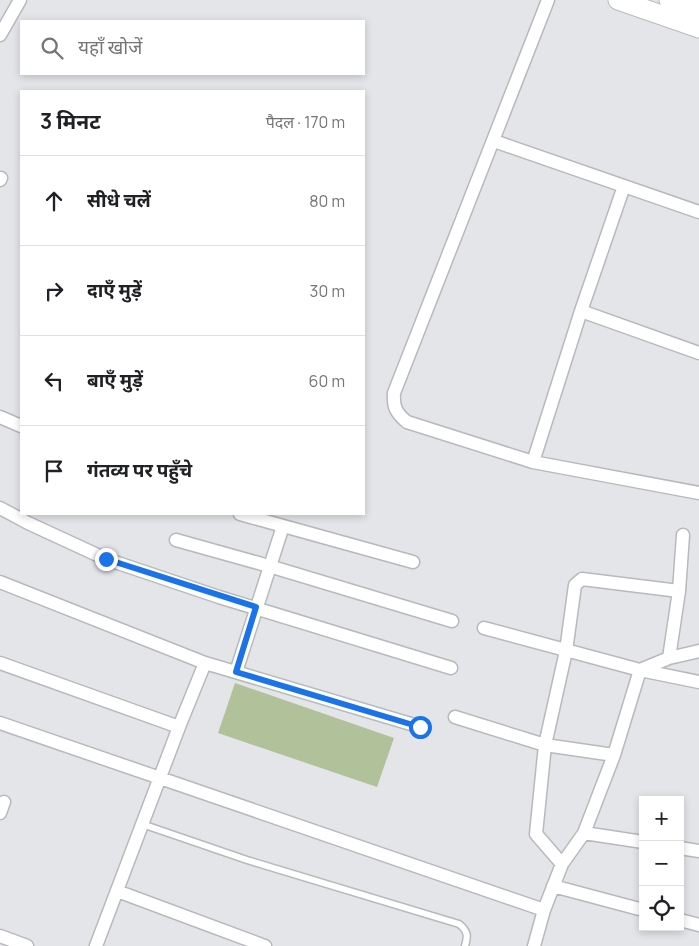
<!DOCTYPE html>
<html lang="hi">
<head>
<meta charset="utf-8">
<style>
	:root { --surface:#fff; --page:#f6f6f6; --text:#202124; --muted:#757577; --line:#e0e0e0 }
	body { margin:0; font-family:Manrope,"Noto Sans Devanagari",sans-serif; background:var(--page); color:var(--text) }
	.controls { position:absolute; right:15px; bottom:15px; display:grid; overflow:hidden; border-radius:0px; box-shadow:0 2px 8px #0003 }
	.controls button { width:45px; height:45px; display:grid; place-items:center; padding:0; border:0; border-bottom:1px solid var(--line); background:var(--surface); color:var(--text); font:25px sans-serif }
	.stop { position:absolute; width:15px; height:15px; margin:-11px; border:4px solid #1a73e8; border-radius:50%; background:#fff }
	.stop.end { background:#1a73e8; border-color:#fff; box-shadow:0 1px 5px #0008 }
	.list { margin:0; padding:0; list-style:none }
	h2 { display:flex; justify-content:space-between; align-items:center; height:65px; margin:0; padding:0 20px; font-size:21px }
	h2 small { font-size:16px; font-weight:400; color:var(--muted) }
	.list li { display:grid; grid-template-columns:32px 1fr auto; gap:15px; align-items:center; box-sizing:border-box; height:90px; padding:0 20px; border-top:1px solid var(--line) }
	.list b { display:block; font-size:19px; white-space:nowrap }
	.list em { font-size:16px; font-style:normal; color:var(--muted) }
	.icon { flex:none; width:28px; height:28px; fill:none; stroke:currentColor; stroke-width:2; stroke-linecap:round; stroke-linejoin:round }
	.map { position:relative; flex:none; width:699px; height:946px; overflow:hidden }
	.search { position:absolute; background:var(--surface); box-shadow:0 2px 8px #0003; left:20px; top:20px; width:345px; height:55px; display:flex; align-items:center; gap:12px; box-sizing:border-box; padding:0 18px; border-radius:0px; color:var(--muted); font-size:19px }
	.panel { position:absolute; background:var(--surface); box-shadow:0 2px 8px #0003; left:20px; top:90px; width:345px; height:425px; border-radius:0px }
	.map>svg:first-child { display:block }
	.green { fill:#b1c199 }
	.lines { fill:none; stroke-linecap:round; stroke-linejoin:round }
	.lane-casing { stroke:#b8b9bd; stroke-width:9 }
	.street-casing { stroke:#b8b9bd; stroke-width:15 }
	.secondary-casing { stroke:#b8b9bd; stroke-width:21 }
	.lane { stroke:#fff; stroke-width:6 }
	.street { stroke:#fff; stroke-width:12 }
	.secondary { stroke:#fff; stroke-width:19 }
	.route { stroke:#1a73e8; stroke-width:6 }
</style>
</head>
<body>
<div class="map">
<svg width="699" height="946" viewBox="0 0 699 946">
	<rect width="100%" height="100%" fill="#e4e5e9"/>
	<path class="green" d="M235,683L394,738L377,787L218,733Z"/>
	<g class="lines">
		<g class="lane-casing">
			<path id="lane" d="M142,824L247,860L459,924C468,931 468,936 465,946"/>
		</g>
		<g class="street-casing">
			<path id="street" d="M548,0L394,393C393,407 396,413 407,422L533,462L699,493
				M0,35L20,0
				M494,141L699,212
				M0,180L1,178
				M581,311L699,353
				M0,417L21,426
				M533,462L581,311L624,186
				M0,508L28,523L106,559L219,597L451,668
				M240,514L413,562
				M176,540L269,566L452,621
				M0,582L205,663L421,727
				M484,628L640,670L699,682
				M669,658L679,591L683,535
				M0,663L179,727
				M236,672L283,526
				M455,717L545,745L614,755
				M0,723L544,910
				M0,813L4,802
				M584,833L643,842
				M680,848L699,851
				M562,864L536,834L545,745L566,651L575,585L582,579L679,591
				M553,886L643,910
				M117,891L265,946
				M680,920L699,925
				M0,936L27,946
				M96,946L179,727L205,663
				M534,946L544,910L562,864L584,833L614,755L640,670L669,658L699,651"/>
		</g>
		<g class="secondary-casing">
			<path id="secondary" d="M618,0L699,28
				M669,0L699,10"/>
		</g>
		<use href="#lane" class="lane"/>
		<use href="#street" class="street"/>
		<use href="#secondary" class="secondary"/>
	</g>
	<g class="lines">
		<path class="route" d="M106,559L256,607L236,672L420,727"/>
	</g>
</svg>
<div class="controls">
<button>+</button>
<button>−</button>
<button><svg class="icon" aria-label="locate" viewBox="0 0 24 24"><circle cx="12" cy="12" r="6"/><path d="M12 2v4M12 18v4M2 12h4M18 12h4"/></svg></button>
</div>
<div class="stop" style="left:420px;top:727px"></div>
<div class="stop end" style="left:106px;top:559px"></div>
<div class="search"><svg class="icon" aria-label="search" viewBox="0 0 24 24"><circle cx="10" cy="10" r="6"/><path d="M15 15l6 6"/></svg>यहाँ खोजें</div>
<section class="panel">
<h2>3 मिनट<small>पैदल · 170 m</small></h2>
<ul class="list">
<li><svg class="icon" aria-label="ahead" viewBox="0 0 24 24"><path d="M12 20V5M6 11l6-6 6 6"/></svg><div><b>सीधे चलें</b></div><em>80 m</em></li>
<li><svg class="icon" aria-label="right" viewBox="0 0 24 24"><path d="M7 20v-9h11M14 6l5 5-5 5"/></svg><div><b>दाएँ मुड़ें</b></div><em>30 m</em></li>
<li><svg class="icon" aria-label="left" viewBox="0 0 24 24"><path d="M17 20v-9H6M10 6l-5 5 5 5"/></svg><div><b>बाएँ मुड़ें</b></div><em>60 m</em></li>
<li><svg class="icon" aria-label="arrive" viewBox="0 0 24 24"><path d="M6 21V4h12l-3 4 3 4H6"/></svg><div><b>गंतव्य पर पहुँचे</b></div></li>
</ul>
</section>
</div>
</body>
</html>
